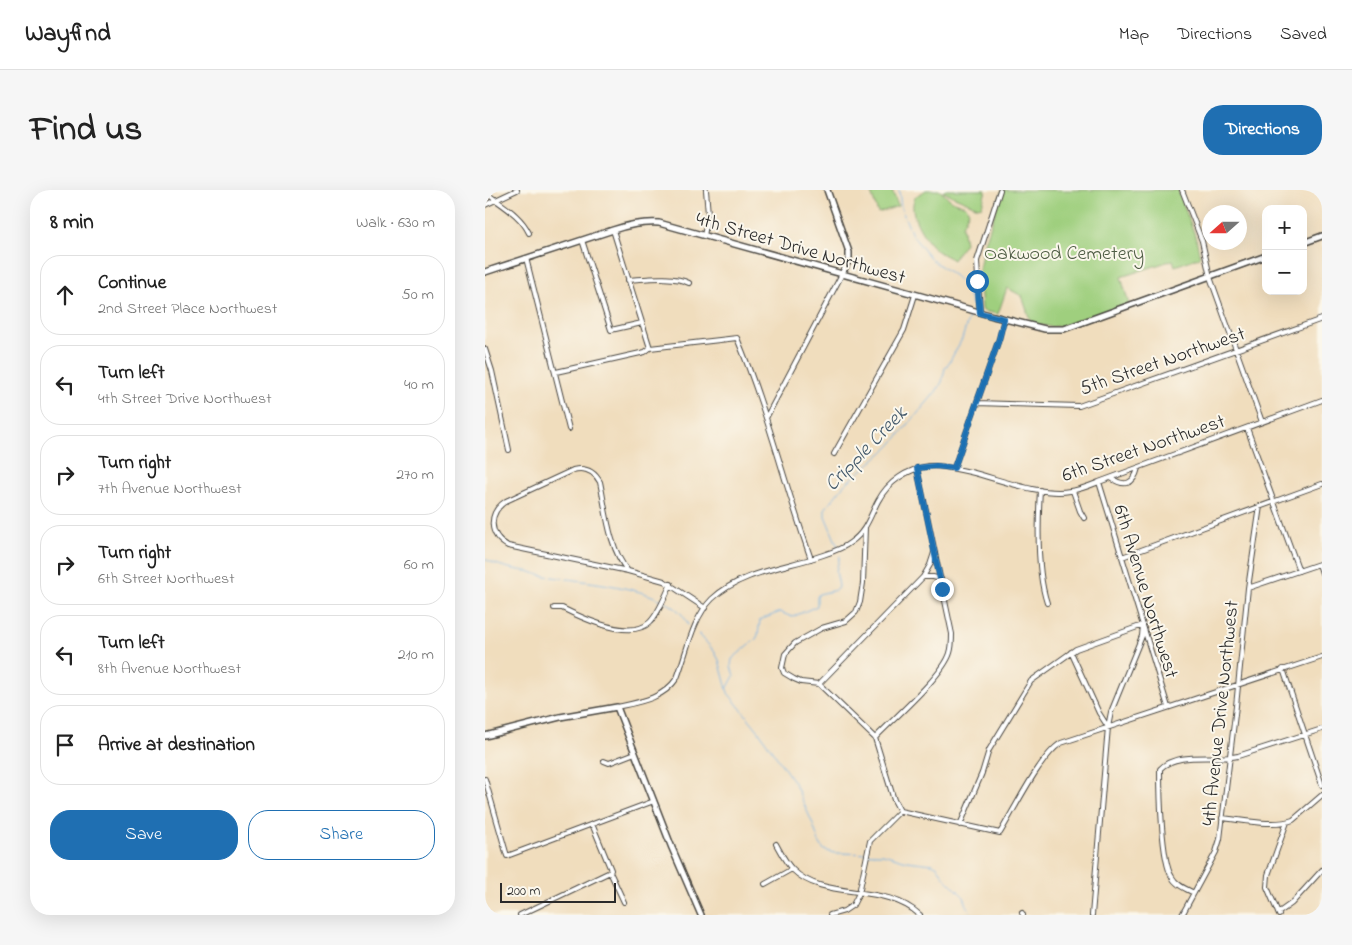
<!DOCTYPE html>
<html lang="en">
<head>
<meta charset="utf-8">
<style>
	:root { --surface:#fff; --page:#f6f6f6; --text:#222; --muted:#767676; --line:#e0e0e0; --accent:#1f6fb2 }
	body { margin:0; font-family:"Indie Flower",sans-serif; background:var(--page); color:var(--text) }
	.controls { position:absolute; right:15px; top:15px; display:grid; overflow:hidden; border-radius:10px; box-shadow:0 5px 20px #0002 }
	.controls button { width:45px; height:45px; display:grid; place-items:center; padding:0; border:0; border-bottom:1px solid var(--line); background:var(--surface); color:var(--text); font:25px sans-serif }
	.compass { position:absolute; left:717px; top:15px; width:45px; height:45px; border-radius:50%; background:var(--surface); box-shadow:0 5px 20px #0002; rotate:249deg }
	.scale { position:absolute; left:15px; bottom:12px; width:116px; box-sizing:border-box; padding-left:5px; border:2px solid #2b2b2b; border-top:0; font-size:14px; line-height:18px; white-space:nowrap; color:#2b2b2b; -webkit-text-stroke:4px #fbf7ec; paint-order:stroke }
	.stop { position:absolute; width:15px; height:15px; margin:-11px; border:4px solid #1f6fb2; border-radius:50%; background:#fff }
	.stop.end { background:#1f6fb2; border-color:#fff; box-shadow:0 1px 5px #0008 }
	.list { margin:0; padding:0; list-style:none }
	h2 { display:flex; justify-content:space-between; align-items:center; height:65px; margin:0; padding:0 20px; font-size:21px }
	h2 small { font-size:16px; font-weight:400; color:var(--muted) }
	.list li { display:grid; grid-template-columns:32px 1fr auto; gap:15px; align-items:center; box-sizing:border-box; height:80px; margin:0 10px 10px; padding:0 10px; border:1px solid var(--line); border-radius:20px }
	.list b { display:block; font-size:19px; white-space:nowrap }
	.list p { margin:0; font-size:16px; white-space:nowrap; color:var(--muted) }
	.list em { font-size:16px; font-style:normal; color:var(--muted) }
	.actions { display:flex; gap:10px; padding:15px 20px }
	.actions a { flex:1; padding:11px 0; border:1px solid var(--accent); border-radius:20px; text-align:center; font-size:18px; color:var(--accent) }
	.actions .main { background:var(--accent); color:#fff }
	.icon { flex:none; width:28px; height:28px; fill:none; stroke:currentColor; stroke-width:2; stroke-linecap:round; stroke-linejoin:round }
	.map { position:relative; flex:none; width:837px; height:725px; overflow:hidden; border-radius:20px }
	header { display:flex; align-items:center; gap:30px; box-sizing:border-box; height:70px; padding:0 25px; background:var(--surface); border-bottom:1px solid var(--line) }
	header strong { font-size:24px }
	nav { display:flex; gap:28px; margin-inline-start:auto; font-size:18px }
	.intro { display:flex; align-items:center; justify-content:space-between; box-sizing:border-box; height:120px; padding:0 30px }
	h1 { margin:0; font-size:35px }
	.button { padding:12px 22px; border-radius:20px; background:var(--accent); color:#fff; font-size:18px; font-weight:700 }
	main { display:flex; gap:30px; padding:0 30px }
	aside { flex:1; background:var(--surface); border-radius:20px; box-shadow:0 5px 20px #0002 }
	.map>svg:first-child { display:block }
	.green { fill:#9fcf7e; stroke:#657d54 }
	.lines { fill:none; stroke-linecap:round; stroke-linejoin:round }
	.stream { stroke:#70afe3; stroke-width:1 }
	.street-casing { stroke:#494641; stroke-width:6 }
	.secondary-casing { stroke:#494641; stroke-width:8 }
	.street { stroke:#fff; stroke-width:4 }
	.secondary { stroke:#fff; stroke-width:5 }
	.route { stroke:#1f6fb2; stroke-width:6 }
	.labels { text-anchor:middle; stroke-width:4; stroke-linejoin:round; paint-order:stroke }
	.street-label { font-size:20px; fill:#2b2b2b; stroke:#fbf7ec }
	.park-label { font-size:20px; fill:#4e5c44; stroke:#fbf7ec }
	.water-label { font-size:21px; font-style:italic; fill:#43596b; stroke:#fbf7ec }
</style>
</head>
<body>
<header>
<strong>Wayfind</strong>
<nav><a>Map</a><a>Directions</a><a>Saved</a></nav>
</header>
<div class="intro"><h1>Find us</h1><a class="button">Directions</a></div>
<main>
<aside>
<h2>8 min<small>Walk · 630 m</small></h2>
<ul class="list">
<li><svg class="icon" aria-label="ahead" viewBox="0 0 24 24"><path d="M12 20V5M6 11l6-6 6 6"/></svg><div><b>Continue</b><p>2nd Street Place Northwest</p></div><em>50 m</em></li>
<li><svg class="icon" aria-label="left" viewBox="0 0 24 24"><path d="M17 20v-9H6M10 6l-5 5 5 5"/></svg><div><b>Turn left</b><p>4th Street Drive Northwest</p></div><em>40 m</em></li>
<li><svg class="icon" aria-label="right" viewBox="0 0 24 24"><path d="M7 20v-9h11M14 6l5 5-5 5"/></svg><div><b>Turn right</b><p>7th Avenue Northwest</p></div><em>270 m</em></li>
<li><svg class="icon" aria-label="right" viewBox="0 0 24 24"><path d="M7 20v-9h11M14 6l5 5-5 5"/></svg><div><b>Turn right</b><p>6th Street Northwest</p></div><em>60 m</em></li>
<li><svg class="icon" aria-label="left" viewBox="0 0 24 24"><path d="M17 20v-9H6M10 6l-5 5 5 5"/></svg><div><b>Turn left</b><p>8th Avenue Northwest</p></div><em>210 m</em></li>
<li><svg class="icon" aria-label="arrive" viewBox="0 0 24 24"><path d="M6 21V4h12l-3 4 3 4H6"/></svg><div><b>Arrive at destination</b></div></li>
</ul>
<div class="actions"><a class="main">Save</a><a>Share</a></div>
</aside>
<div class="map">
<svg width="837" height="725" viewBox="0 0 837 725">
	<rect width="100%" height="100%" fill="#fbf7ec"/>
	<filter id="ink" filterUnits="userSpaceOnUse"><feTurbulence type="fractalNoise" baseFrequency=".02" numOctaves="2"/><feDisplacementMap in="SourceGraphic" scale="10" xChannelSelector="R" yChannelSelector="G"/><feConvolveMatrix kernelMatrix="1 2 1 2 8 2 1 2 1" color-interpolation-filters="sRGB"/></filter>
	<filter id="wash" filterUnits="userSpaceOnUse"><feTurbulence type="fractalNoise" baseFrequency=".0096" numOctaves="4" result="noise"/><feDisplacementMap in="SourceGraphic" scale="20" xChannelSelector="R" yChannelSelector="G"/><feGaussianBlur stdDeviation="1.12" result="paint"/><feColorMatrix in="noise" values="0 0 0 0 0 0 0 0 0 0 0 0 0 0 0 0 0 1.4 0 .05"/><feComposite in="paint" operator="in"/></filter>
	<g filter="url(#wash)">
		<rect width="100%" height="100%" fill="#f0ddbd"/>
		<path class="green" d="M385,0H407L413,16L393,23Z
			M441,0H454L467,11L481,16L484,22L477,36L480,53L468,70C464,67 458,65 454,62C442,54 423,25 429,10C430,5 437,3 441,0Z
			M459,0H501L497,16L493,17L458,2Z
			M517,0H693L711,48L715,67L690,76L688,70L636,87L644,114L586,134L566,137L546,133L537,106L522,98L513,124L498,121L497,119L494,80L497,63Z"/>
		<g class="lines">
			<path class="stream" d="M414,0L416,18L427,45L447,70L470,86L480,96L487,115
				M353,357L340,326V319L359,295L404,257L450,203L457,192L460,178L465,171L477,149L484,127
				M0,369C13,376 26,379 41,381C46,381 50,384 55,385C91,392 190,395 203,435
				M214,444L229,461L234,470L243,503L273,540L310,594L327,632L334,652L339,660L349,663L398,664L422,671L447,674L453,677L459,687L479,707L483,718L487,725
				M242,499L249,486L246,476L247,469L271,449L273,445L275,430L295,422L307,427L332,416V407L334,404L351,400L354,396L351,381L355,366"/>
		</g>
	</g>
	<g filter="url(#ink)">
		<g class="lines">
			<g class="street-casing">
				<path id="street" d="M697,0L717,51L725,87L777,232
					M0,2C16,15 35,24 44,43
					M0,15L32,0
					M128,40L165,158
					M219,46L223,24L221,0
					M97,50L126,140L157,133
					M41,68L84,239
					M143,90C160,89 189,85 204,93
					M495,123L492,71L515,0
					M0,159L7,181L24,260
					M71,182L160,162L165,158L252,148C282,220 300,296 326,369
					M492,213L594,216L837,129
					M281,228L357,84
					M762,238L814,381
					M349,264L419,140L430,105
					M469,278L514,149L519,129
					M626,288C639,297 649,295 653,278
					M614,292L683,517
					M555,300C553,332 552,383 562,413
					M588,301L595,321L599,328
					M380,337L378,393L375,412L371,422L361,431L337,438L310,453L300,464L297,478L299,483L309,489L316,492L334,494L390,548L409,610L415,621L515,643C529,620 555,566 576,553L837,467
					M637,367L837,294
					M834,374L837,383
					M143,381L23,356C3,345 3,323 21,311L88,280C100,277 109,281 115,292C121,320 124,359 143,381L179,391L220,418
					M438,387H448L456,389
					M763,398L837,373
					M69,418H77C97,428 146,451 165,432C174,423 180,406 186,394
					M586,462L614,523L623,537
					M798,479L837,595
					M334,494L438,387L445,375L449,363
					M132,517C155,512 178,509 192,488C202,462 207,429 227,409C254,383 297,378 332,367C344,363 356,360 366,352C381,342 385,326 393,311C403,292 422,279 444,276C458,275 471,279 485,282C514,289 555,306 585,301C595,300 604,296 614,292L837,210
					M390,548C408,529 458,486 465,463C467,457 467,450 467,444L432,278
					M119,571L124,573L150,563
					M0,589L22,666L169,611
					M737,628C758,630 789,637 808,630L837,605
					M107,634L126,680L125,682L139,712
					M475,635L497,583L504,560L546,491L591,459L658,435L657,446L626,522L623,537L607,725
					M291,654C296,663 300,672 308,680C339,711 400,692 435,725
					M280,694L307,679
					M709,703C701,699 691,695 687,687C676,671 675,600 675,579C692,561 730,571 753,566L837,539
					M537,723L538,725
					M793,723L807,713L837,680
					M35,725L125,682
					M345,725L359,721L368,715L374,703L385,651L415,621
					M697,725L731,662L735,649L751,516L763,398L775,316
					M794,725L782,697L783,685L802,632"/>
			</g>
			<g class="secondary-casing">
				<path id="secondary" d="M342,0L364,62V69L357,84
					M818,53L837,46
					M0,82L128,40C143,35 158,32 174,33L508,126L560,139H579L781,66
					M0,546L75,527L132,517L187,658L216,725"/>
			</g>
			<use href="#street" class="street"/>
			<use href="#secondary" class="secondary"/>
		</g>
	</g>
	<g class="lines" filter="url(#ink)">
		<path class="route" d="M457,399L432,278L451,276L469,278L514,149L519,129L495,123L492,91"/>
	</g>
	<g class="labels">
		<g class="street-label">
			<text transform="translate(316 57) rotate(16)" y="7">4th Street Drive Northwest</text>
			<text transform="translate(677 170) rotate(-19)" y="7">5th Street Northwest</text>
			<text transform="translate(658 257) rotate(-19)" y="7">6th Street Northwest</text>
			<text transform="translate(662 401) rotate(73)" y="7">6th Avenue Northwest</text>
			<text transform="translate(734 523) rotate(-84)" y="7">4th Avenue Drive Northwest</text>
		</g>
		<g class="park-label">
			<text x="579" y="69">Oakwood Cemetery</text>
		</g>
		<g class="water-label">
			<text transform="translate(380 258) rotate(-46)" y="7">Cripple Creek</text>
		</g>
	</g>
</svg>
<div class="controls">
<button>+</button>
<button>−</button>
</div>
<svg class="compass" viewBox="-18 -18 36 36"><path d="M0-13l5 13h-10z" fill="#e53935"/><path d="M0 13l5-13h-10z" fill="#767676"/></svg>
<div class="scale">200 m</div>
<div class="stop" style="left:492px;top:91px"></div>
<div class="stop end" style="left:457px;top:399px"></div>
</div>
</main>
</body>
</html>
